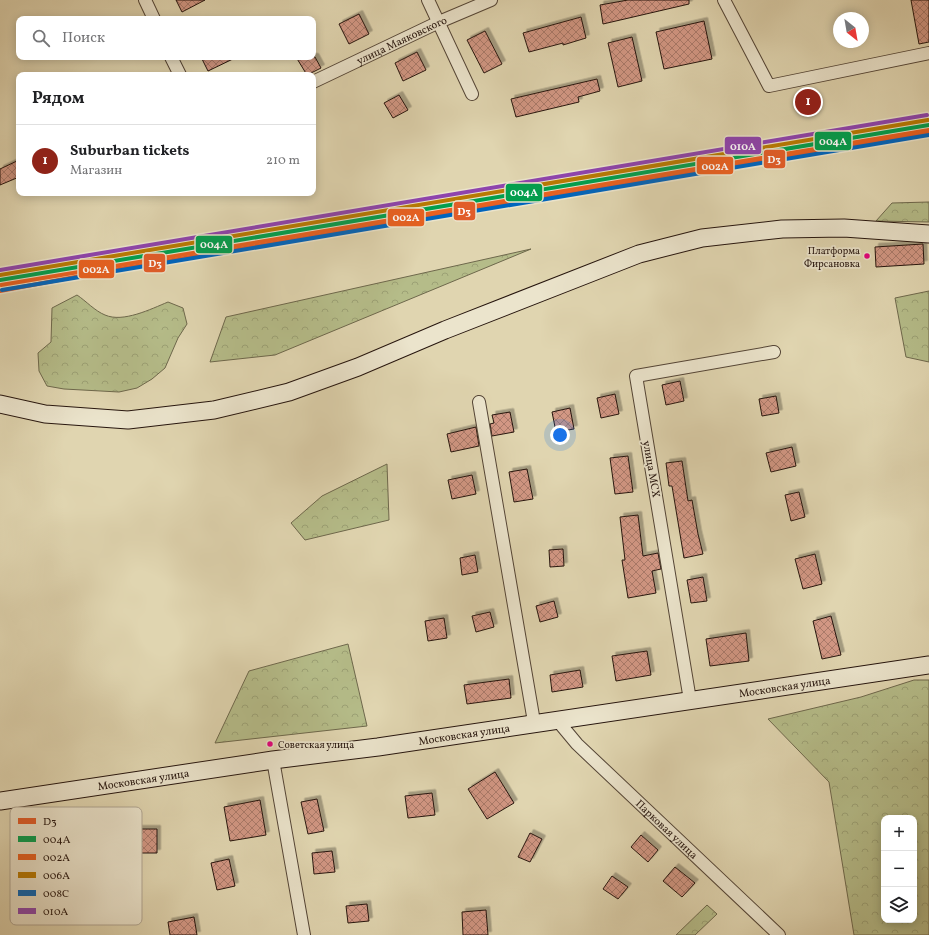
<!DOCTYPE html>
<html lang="ru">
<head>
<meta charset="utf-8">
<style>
	:root { --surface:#fff; --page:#f2f2f2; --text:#202124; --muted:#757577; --line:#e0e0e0; --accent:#8f2418 }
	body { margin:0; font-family:Vollkorn,serif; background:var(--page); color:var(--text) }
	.controls { position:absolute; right:12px; bottom:12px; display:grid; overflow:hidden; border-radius:8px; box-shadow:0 2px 10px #0003 }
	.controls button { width:36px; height:36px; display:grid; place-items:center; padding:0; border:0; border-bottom:1px solid var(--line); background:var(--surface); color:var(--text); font:20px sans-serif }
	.compass { position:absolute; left:833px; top:12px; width:36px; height:36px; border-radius:50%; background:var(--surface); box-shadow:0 2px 10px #0003; rotate:149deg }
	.you { position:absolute; left:560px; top:435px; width:14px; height:14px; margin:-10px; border:3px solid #fff; border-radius:50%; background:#1a73e8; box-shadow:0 0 0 6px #1a73e833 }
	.badge { display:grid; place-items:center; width:26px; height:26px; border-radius:50%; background:var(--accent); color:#fff; font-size:13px; font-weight:700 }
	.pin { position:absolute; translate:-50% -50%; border:2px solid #fff; box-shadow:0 1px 4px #0006 }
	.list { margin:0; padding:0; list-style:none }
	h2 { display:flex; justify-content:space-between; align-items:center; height:52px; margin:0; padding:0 16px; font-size:17px }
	h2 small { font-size:13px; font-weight:400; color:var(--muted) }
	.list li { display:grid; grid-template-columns:26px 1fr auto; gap:12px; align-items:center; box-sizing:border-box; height:72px; padding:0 16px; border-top:1px solid var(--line) }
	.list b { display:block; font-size:15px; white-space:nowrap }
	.list p { margin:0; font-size:13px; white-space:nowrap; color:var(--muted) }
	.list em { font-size:13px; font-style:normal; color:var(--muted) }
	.icon { flex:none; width:22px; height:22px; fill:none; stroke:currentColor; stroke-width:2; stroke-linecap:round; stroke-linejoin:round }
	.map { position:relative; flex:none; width:929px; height:935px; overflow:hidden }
	.search { position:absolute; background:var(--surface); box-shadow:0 2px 10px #0003; left:16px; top:16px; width:300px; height:44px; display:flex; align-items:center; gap:10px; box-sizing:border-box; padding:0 14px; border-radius:8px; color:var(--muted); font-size:15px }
	.panel { position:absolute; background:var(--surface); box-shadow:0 2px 10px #0003; left:16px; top:72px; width:300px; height:124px; border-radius:8px }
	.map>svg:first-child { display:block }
	.forest { fill:url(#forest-crowns); stroke:#6e684c; fill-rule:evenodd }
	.building { fill:url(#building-cross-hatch); stroke:#26150e; filter:url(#shadow) }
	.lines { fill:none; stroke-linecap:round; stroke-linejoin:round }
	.street-casing { stroke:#544536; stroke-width:14 }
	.secondary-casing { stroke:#26150e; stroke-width:19 }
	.street { stroke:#ebe4cc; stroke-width:12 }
	.secondary { stroke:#ebe4cc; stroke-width:17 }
	.rail-1-casing { stroke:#ebe4cc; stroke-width:7 }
	.rail-2-casing { stroke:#ebe4cc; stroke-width:7 }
	.rail-3-casing { stroke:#ebe4cc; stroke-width:7 }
	.rail-4-casing { stroke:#ebe4cc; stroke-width:7 }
	.rail-5-casing { stroke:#ebe4cc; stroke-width:7 }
	.rail-6-casing { stroke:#ebe4cc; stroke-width:7 }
	.rail-1 { stroke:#e15d29; stroke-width:4 }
	.rail-2 { stroke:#029f4e; stroke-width:4 }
	.rail-3 { stroke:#e86121; stroke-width:4 }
	.rail-4 { stroke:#b87a04; stroke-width:4 }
	.rail-5 { stroke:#0065bd; stroke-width:4 }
	.rail-6 { stroke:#8e44ad; stroke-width:4 }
	.bus-dot { fill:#e5007d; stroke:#ebe4cc; stroke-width:1.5 }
	.labels { text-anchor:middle; stroke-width:3.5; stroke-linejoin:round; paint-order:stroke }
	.bus-label { font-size:10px; fill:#26150e; stroke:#ebe4cc; text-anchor:end }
	.street-label { font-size:11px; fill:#26150e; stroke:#ebe4cc }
	.key { fill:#ebe4cc; stroke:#b0a693; stroke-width:1 }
	.key-label { font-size:11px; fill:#26150e }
	.line-badge { stroke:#ebe4cc; stroke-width:1.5 }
	.badge-label { font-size:11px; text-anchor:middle; font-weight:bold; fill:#fff }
</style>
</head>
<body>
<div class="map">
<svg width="929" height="935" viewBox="0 0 929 935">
	<defs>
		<pattern id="forest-crowns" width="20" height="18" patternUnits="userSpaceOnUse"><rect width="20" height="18" fill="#b5bc89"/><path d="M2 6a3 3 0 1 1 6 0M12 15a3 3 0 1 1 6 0" fill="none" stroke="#9ca175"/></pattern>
		<pattern id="building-cross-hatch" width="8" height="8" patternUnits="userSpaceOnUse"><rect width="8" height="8" fill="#d29784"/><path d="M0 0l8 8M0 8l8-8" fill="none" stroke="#aa7a6a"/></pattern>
		<filter id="shadow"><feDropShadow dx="3.5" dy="-3.5" stdDeviation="0" flood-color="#0004"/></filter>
	</defs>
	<rect width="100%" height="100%" fill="#e0d5b0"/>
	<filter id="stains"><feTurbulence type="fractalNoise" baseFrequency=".005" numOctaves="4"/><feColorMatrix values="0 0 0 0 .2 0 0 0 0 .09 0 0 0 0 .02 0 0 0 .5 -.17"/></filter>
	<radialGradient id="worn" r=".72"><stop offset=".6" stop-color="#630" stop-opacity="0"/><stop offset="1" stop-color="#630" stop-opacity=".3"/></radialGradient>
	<path class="forest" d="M929,202V222L876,221L892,203Z
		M531,249L275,355L210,362L226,317Z
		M929,291V362L906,357L895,298Z
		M77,295C86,301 95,311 105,315C123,323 151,309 168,302L183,308L187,324L178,338L165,368L152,379L137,388L119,392L64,389L47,386L39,371L38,353L51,342L52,308Z
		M387,464L389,520L305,540L291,523L322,496Z
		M348,644L367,726L215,743L249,671Z
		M914,680H929V935H854L829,782L768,719L861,697ZM884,818H914V920H884Z
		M707,905L717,914L695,935H676Z"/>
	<path class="building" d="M176,0H205L182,12Z
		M628,0H689V4L603,24L600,5Z
		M911,0H929V42L919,44Z
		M359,14L369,34L349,44L339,24Z
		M581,17L586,38L563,45V43L529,52L523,33Z
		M704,21L712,59L664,69L656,32Z
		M485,31L502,64L484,73L467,40Z
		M632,37L642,81L618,87L608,43Z
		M417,52L426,70L403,81L395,63Z
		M201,57H237L208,71Z
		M296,57H315L321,68L307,75Z
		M597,79L600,91L578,97L579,102L516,117L511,99Z
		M399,95L408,110L393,118L384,103Z
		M19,160V177L0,185V169Z
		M923,244L924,264L876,267L875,247Z
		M680,381L684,401L666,405L662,385Z
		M615,394L619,414L601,418L597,398Z
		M776,396L779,413L762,416L759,399Z
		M570,408L574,429L556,432L552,412Z
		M510,412L514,432L492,436L490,424L494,423L492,415Z
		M476,427L479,446L451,452L447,434Z
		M792,447L796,466L771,472L766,453Z
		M628,456L633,492L615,494L610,458Z
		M682,461L688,501L692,500L698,534L703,554L684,558L672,486H669L666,463Z
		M527,469L533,499L514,502L509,472Z
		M472,475L476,494L452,499L448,480Z
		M799,492L805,517L791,521L785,495Z
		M638,515L643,556L658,553L661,569L652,571L656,593L628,598L622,560H625L620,517Z
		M563,549L564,566L550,567L549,550Z
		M815,554L822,584L803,589L795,559Z
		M475,555L478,572L462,575L460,558Z
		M703,577L707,601L691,603L687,580Z
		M554,601L558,617L540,622L536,606Z
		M490,612L494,627L476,632L472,616Z
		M831,616L841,655L822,659L813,621Z
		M444,618L447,638L428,641L425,621Z
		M746,633L749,661L710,666L706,639Z
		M647,651L651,675L616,681L612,656Z
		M580,670L583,687L552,692L550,675Z
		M509,679L511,698L467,704L464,685Z
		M495,772L514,803L487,819L468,789Z
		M432,793L435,815L408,818L405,796Z
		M317,799L324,831L308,834L301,802Z
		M260,800L266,835L230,841L224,807Z
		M137,829H157V853H137Z
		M530,833L542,839L530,862L518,857Z
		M641,835L658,850L648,862L631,847Z
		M332,851L335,872L314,874L312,853Z
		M229,859L235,886L217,890L211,863Z
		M675,867L695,883L682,897L663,881Z
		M612,876L628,887L618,899L603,889Z
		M367,904L369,921L348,923L346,906Z
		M486,910L488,935H463L462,912Z
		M194,917L197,935H170L168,922Z"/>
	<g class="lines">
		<g class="street-casing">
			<g id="street">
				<path d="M145,0L154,19"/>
				<path d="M428,0L472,94"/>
				<path d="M724,0L769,86L929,53"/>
				<path d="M171,57L180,75"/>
				<path id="s1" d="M313,82L439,22L491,0"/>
				<path d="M479,402L533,716L531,724"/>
				<path d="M690,700L636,376L774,352"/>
				<path id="s2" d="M557,720L577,744L779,935"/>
				<path d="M273,760L304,935"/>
			</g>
		</g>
		<g class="secondary-casing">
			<g id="secondary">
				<path d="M0,404L45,414L128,420L214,410L289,392L358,367L445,330L639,254L702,238L782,229L844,228L929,234"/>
				<path id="s3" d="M0,801L273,760L378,747L929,665"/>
			</g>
		</g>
		<use href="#street" class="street"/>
		<use href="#secondary" class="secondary"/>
		<g class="rail-1-casing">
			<path id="rail-1" d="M0,291L107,271L929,133"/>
		</g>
		<g class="rail-2-casing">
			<path id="rail-2" d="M0,280L929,125"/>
		</g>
		<g class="rail-3-casing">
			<path id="rail-3" d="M1,285L929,130"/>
		</g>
		<g class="rail-4-casing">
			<path id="rail-4" d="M0,275L928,120"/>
		</g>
		<g class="rail-5-casing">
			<path id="rail-5" d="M2,290L929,135"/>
		</g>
		<g class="rail-6-casing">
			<path id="rail-6" d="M0,270L927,115"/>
		</g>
		<use href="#rail-1" class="rail-1"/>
		<use href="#rail-2" class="rail-2"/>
		<use href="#rail-3" class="rail-3"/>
		<use href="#rail-4" class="rail-4"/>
		<use href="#rail-5" class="rail-5"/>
		<use href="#rail-6" class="rail-6"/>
	</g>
	<g class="bus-dot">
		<circle cx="867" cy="256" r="3.5"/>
		<circle cx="270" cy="744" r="3.5"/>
	</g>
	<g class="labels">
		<g class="bus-label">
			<text x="860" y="254">Платформа<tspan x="860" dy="13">Фирсановка</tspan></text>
			<text x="278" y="748" text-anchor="start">Советская улица</text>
		</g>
		<g class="street-label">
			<text dy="4" stroke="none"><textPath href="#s1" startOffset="98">улица Маяковского</textPath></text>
			<text transform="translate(652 469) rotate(80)" y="4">улица МСХ</text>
			<text dy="4" stroke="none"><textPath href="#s3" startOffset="793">Московская улица</textPath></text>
			<text dy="4" stroke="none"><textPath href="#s3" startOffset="469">Московская улица</textPath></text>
			<text dy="4" stroke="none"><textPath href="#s3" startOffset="145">Московская улица</textPath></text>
			<text dy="4" stroke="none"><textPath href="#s2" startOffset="155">Парковая улица</textPath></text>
		</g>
	</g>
	<rect x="10" y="807" width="132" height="118" rx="6" class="key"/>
	<rect x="18" y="818" width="18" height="6" fill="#e15d29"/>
	<rect x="18" y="836" width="18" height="6" fill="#029f4e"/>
	<rect x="18" y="854" width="18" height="6" fill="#e86121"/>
	<rect x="18" y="872" width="18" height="6" fill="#b87a04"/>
	<rect x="18" y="890" width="18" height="6" fill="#0065bd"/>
	<rect x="18" y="908" width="18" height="6" fill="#8e44ad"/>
	<g class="key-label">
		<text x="43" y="825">D3</text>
		<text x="43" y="843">004А</text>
		<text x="43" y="861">002А</text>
		<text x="43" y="879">006А</text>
		<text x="43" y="897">008С</text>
		<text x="43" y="915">010А</text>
	</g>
	<g class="line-badge">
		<rect x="814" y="131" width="38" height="20" rx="4" fill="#029f4e"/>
		<rect x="724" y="136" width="38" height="19" rx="4" fill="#8e44ad"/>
		<rect x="763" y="149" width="23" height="20" rx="4" fill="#e15d29"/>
		<rect x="696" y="156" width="38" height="19" rx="4" fill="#e86121"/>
		<rect x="505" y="183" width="38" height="19" rx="4" fill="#029f4e"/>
		<rect x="453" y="201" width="23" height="20" rx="4" fill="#e15d29"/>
		<rect x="387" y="208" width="38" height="19" rx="4" fill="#e86121"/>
		<rect x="195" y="235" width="38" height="19" rx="4" fill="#029f4e"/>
		<rect x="143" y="253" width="23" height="20" rx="4" fill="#e15d29"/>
		<rect x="78" y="259" width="37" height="20" rx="4" fill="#e86121"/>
	</g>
	<g class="badge-label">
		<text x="833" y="145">004А</text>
		<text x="743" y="150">010А</text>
		<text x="774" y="163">D3</text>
		<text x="715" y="170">002А</text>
		<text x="524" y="196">004А</text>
		<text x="464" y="215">D3</text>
		<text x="406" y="221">002А</text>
		<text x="214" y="248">004А</text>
		<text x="155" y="267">D3</text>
		<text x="96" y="273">002А</text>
	</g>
	<rect width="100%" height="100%" filter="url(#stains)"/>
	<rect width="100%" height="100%" fill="url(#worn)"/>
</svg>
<div class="controls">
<button>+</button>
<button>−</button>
<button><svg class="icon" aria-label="layers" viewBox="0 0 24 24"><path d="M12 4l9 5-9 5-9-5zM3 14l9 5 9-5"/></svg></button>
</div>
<svg class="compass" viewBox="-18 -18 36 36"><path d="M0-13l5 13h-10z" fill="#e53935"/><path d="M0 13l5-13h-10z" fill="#757577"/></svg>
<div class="you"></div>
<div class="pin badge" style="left:808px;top:102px">1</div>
<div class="search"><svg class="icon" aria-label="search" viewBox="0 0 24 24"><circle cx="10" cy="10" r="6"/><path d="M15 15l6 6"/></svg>Поиск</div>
<section class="panel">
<h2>Рядом<small></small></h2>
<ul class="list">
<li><span class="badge">1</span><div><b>Suburban tickets</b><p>Магазин</p></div><em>210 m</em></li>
</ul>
</section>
</div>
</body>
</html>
